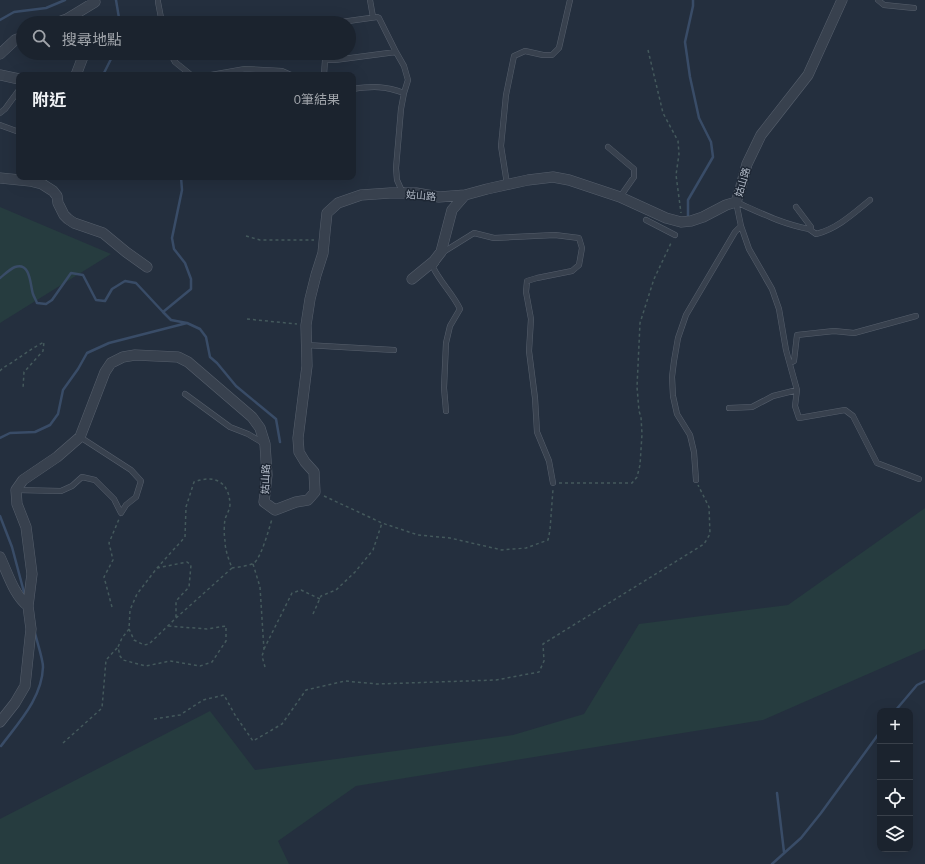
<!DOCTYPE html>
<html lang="zh-TW">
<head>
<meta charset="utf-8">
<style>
	:root { --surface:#1b232e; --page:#282f3a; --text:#f1f3f6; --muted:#a0a4aa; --line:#39404a }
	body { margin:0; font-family:Arial,"Noto Sans TC",sans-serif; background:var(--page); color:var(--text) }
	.controls { position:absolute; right:12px; bottom:12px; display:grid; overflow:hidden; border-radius:8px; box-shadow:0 4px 16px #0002 }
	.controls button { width:36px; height:36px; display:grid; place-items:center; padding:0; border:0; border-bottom:1px solid var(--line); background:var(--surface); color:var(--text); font:20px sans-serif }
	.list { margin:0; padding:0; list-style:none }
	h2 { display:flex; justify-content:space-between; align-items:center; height:52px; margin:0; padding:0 16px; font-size:17px }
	h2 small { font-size:13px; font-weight:400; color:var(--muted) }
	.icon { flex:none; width:22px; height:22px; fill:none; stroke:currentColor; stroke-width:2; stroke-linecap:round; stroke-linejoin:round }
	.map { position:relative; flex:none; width:925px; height:864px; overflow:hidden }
	.search { position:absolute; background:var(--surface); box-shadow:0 4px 16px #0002; left:16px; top:16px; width:340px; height:44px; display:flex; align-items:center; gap:10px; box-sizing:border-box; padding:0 14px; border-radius:22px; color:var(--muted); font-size:15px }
	.panel { position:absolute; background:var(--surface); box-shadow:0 4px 16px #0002; left:16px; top:72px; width:340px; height:108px; border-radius:8px }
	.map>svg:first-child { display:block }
	.green { fill:#263c3f }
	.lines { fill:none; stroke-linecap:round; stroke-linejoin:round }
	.stream { stroke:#394c67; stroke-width:2.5 }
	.lane-casing { stroke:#565f6c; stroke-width:6 }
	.street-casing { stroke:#565f6c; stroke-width:11 }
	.path { stroke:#44595c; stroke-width:1.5; stroke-dasharray:3 3; stroke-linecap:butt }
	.lane { stroke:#38414e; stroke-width:5 }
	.street { stroke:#38414e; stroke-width:10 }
	.labels { text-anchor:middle; stroke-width:3; stroke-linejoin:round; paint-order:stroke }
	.street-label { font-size:10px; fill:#b4bcc9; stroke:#1d2633 }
</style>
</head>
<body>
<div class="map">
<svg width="925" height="864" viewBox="0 0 925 864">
	<rect width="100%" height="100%" fill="#242f3e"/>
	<path class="green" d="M0,207L111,254L0,323Z
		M925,508V649L763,720L356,786L278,841L289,864H0V819L210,711L255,770L513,735L584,714L639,624L788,605Z"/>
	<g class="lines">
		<path class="stream" d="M116,0L119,18L138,22L139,23
			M0,20L14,12L46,8L65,0
			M103,75L114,53
			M688,217V200L713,157L711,142L699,118L690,77L685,42L693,6V0
			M0,278C5,274 10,269 15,267C31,262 30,285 33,294C34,297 36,300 37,303L46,304L52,300L71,273L83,275L96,300L105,301L112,289L125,281L136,283L163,312L191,289V279L185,263L174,249L172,238L182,190L181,177
			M163,312L171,320L187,323L200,329L206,337L210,357L217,363L236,386L276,419L280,442
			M0,438L10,433L35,432L50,425L58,414L63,390L78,369L87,353L109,343L187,323
			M0,516L12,547L25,596
			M895,711L917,685L925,681
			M1,746C19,722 42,698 43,667C43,659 37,642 35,633
			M777,793L784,852
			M772,864L801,838L821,813L880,732"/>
		<g class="lane-casing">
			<path id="lane" d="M158,0V2L162,23
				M370,0L373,17
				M878,0L884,5L914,8
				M396,52L404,66L408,80L404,93L401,109L396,168L397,180L401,189L406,192
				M170,53L175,62L191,75
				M325,60V53
				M211,75L245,69L282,71L291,75
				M324,75L325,60H335L396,52L379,18L377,17L334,23
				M353,89C373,86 385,86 404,93
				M0,113L5,109L19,90
				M0,125L19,132
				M608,147L634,169V177L620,197
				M507,184L501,146L506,95L514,56L525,51L543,55H552L559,48L570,0
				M796,207L811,227L809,229L816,234C837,229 854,213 870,200
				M646,220L675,235
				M741,226L749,249L772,289L779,309L786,350L797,390L795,406L799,418L845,410L853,416L877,463L919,479
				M443,253L445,251L474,233L494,238L555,235L579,238L582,248L579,265L572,271L537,278L527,281L526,292L531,319L529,351L535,398L537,432L549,461L553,483
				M436,263L433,267C440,282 453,294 460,309L450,326L446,343L444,388L446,411
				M306,345L394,350
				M790,363L794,361L797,335L834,331L854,333L916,316
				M185,394L230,427L248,434L263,443
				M729,408L752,407L773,396L797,390
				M696,480L694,452L690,435L677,414L673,396L672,377L674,361L678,338L686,315L735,232L741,226L736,202C761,213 782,224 809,229
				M17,490L61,491L72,486L82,477L95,480L114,499L121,513L126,505L136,497L141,481L131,470L80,437"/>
		</g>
		<g class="street-casing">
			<path id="street" d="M56,23L67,19L95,2L93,0
				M0,54L15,40L23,37
				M0,75L19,79
				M76,75L84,54L83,53
				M0,178L30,181L42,184L53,191L57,196L58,203L64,215L68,219L74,223L103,233L126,252L147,267
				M412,279L434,261L441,252L452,210L465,195L487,189L528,180L553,177L569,180L620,197L666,218L681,222L691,221L703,217L726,205L736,202L740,190L747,164L761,135L808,75L842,0
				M0,557C8,574 14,595 28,606
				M0,722L15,703L25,686L31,629L28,606L32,574L26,527L17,504L16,490L23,480L57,457L80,437L105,372L111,363L123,357L135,355L178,357L188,362L252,417L260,428L265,444L267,475L264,502L275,510L296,502L308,500L315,492L314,472L305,462L299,452L298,438L307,366L306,325L310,299L316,275L323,253L325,232L327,213L338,203L361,195L390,193H416L439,197L465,195"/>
		</g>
		<path class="path" d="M648,50L663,113L678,141L679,154L676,175L681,213
			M246,236L260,240H314
			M247,319L297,324
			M0,371C3,367 7,366 11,363C22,356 32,348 44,342L43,351L24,372L23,389
			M559,483H632L637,477L640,465L642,434L641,417L639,411L637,387L640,323L654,279L672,241
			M324,496L382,523L418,535L450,538L502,550L526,548L548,540L550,530L553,489
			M253,564L260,587L264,650L262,656L265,667
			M157,568L187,562L191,565L189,587L176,601V618
			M232,568L176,618L149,644L144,645L134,640L129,629L130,610L137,594L157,568L185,537L186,507L194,482C215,474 229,482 230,504C230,509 227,514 225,519C224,526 224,535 225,541C225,550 229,560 232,568C238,567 249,566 254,563C261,558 269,529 272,519
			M112,607L104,577L113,560L109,543L119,519
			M313,614L321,596L336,590L355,572L373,550L382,523
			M129,629L122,638L118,647L120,656L123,660L146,666L170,661L200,666L212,662L226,641V626L207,629L168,626
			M264,649L292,593L301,590L320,599
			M154,719L180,715L203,700L224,695L235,715L253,741L282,724L306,690L345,681L377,684L496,680L539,672L544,661L543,644L704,544L710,534L709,507L698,485
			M63,743L102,708L106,660L118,647"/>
		<use href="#lane" class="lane"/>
		<use href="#street" class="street"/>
	</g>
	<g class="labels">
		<g class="street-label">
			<text transform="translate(742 182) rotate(-74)" y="4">姑山路</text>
			<text transform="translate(421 195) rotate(5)" y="4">姑山路</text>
			<text transform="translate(265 479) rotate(-88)" y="4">姑山路</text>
		</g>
	</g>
</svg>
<div class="controls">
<button>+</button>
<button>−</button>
<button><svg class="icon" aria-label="locate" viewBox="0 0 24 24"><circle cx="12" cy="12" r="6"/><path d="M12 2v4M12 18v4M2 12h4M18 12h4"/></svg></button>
<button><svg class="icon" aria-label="layers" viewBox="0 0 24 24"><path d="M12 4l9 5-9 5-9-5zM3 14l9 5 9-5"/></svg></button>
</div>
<div class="search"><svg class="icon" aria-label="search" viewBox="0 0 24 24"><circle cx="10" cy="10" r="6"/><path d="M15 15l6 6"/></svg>搜尋地點</div>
<section class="panel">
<h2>附近<small>0筆結果</small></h2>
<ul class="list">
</ul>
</section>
</div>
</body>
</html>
